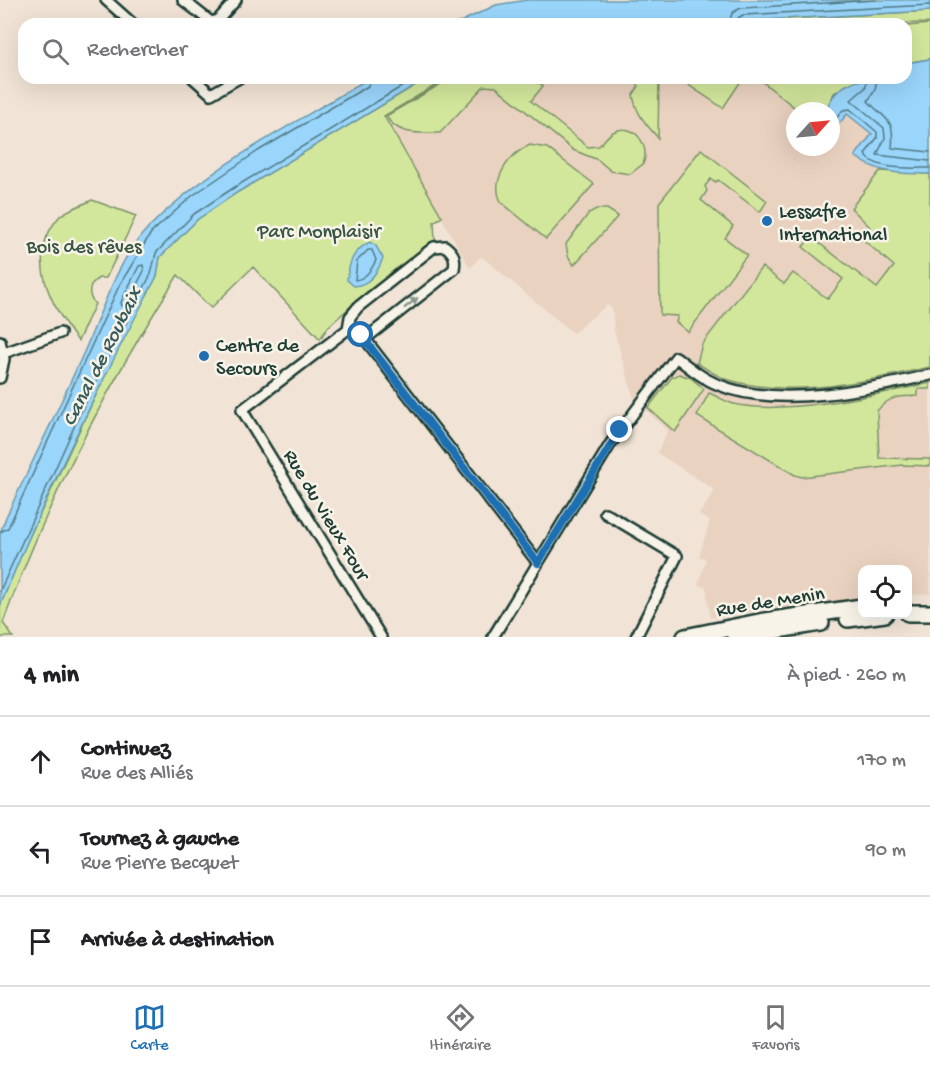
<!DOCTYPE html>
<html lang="fr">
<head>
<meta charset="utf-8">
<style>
	:root { --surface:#fff; --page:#f2f2f2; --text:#202124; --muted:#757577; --line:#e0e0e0; --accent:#1f6fb2 }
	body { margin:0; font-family:"Gochi Hand",sans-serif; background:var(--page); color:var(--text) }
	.controls { position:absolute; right:18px; bottom:18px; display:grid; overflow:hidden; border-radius:12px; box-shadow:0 6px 24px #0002 }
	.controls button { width:54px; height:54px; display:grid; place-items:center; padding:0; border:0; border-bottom:2px solid var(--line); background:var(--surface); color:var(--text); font:30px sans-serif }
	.compass { position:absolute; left:786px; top:102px; width:54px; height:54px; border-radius:50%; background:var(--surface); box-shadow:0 6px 24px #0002; rotate:63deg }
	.stop { position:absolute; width:18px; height:18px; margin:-14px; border:4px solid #1f6fb2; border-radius:50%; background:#fff }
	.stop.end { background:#1f6fb2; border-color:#fff; box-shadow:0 2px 6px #0008 }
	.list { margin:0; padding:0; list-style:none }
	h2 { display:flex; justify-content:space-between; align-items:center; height:78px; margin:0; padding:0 24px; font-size:26px }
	h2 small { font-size:20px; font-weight:400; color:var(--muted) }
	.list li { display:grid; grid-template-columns:39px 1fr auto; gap:18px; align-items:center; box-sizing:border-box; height:90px; padding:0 24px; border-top:2px solid var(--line) }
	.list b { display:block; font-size:22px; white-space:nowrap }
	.list p { margin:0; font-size:20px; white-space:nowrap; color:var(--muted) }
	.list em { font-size:20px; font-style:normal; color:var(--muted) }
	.icon { flex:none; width:33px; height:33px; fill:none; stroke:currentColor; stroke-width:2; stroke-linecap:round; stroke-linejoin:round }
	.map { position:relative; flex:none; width:930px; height:637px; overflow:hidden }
	.search { position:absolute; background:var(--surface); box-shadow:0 6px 24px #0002; left:18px; right:18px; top:18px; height:66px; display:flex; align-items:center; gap:15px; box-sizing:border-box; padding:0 21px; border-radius:18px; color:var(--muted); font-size:22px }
	.sheet { height:348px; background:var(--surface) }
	nav { display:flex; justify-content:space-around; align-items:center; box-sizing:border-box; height:84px; border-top:2px solid var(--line); background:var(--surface); font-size:16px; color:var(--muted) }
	nav a { display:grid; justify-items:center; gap:3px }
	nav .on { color:var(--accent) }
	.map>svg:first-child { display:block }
	.built { fill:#ead2c0; fill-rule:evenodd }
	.green { fill:#d3e79c; stroke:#799268; stroke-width:1.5 }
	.water { fill:#9ad5fb; stroke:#6998ab; stroke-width:1.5 }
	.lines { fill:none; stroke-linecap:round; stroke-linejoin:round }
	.shore { stroke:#507a84; stroke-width:1.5 }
	.street-casing { stroke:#1f3d34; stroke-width:14 }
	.primary-casing { stroke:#1f3d34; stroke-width:20 }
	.street { stroke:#f7f3e8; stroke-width:9 }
	.primary { stroke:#f7f3e8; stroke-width:15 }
	.oneway { fill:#8b988e }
	.route { stroke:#1f6fb2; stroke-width:8 }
	.poi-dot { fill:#1f6fb2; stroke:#f7f3e8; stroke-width:2 }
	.labels { text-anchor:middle; stroke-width:5; stroke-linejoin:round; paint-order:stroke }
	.poi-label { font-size:20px; fill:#1f3d34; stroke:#f7f3e8; text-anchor:start }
	.park-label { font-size:20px; fill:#3a5644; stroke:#f7f3e8 }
	.street-label { font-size:20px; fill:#1f3d34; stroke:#f7f3e8 }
	.water-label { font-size:21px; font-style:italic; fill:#385b5c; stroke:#f7f3e8 }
</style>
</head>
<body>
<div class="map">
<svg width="930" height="637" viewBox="0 0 930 637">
	<rect width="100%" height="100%" fill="#f1e4d6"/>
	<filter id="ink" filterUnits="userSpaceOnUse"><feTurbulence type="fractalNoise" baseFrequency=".0167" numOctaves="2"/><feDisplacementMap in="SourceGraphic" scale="12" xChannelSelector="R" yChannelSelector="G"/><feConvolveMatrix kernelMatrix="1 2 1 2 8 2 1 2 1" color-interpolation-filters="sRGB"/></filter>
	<g filter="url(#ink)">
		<path class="built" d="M930,23V594L908,595V570H862V600L767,618L769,609L710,618L706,587L698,585L706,559L699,556L710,521L699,515L715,490L657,453L668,430L634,399L614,330L612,309L607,305L573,333L481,256L470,268L384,116L448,78H906V24H899ZM795,111H831V147H795Z"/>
		<path class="green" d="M930,11V23L689,24Z
			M930,24V59L906,63V26Z
			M427,78H448L384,116L442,217L434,222L435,240L350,307L328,327L320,339L253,267L211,308L178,275C108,384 47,501 3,623L13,637H0V606L25,546L120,344L157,276L160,257L198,219L238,192Z
			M451,78H537L535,80L543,86L531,101L588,147L599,146C603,142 608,135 613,132C634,121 651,146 643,164L630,174L611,171L598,160L573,150L496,87L484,86L440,133C418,133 398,136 386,116Z
			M631,78H659L658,138C646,124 636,114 633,95L639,86Z
			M678,78H743L723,108Z
			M758,78H861L834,93L826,111H799Z
			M530,145L547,148L594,184L546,239L501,202C490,180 509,154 530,145Z
			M701,149L767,201L760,212L718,180L716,182L711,179L705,186L707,191L701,200L733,226L725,238L747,255L688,332L676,322L678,316L660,315L659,203Z
			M880,171L930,174V367C866,381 795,399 729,380C718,377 707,369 697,363L702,344L762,267L784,284L793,273L828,299L843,279L803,247L811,237L877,288L894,266L861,238L870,227L851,208Z
			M92,200L136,216L106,278H99C88,284 87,295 95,304L78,341C51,306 24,258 59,217C65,210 83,205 92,200Z
			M596,209H607L618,216L574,265L568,256L566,244L589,213Z
			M679,374L691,378L704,389L675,432L648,408L672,377Z
			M930,383V389H918V396C900,396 889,396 877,411L879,458L930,459V466L902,465L802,477L795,475L697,416L709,393C717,396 726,402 734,404C785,416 879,394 930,383Z"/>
		<path class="water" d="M527,0H930V11L689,24H456L496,5Z
			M930,59V174C903,174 877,174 855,156L872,134L847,114L831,134V111H826C837,74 874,78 906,78V63Z
			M369,78H427L238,192L198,219L160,257L157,276C100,383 46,494 0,606V533L6,517C32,462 59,408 84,352C101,314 118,258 148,228C210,164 294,125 369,78Z
			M370,242L376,246L383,258C378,272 370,285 354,286L347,280C349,262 353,250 370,242Z"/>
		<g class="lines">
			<path class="shore" d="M729,24L732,13L741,8L876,0
				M736,24L738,18L743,15L930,5
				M868,78L865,88L851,100L884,128L885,138L877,155L930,161
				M877,78L875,90L868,101C886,121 895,117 892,148L930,152
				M831,125L843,110L850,109L877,132V138L865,154C874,171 913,168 930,168
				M368,250H372L376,260C372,269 366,279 355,280L357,261Z
				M143,265L144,271L126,305L122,306L121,302L139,266Z
				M0,532L8,528L119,286L151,233L192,196L258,151L368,86L371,78
				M0,591L79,416L151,274L156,253L194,214L235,187L416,78"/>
			<g class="street-casing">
				<path id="street" d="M106,0L133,24
					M183,0L211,22L218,20L236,0
					M193,78L211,94L239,78
					M348,329L242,410L381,637
					M348,329L356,330L365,339L538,563
					M348,329L350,317L358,307L434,247L445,246C454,253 456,258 454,269L365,339
					M0,341L4,359L0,378
					M4,353L60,333
					M605,513L677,556L636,637
					M493,637L611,443L676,357C690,368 703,379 719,385C778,409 870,389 930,375"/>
			</g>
			<g class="primary-casing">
				<path id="primary" d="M908,613H930
					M848,619L885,614
					M685,637L759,622L862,607
					M735,637L821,623"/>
			</g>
			<use href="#street" class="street"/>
			<use href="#primary" class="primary"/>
		</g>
		<defs><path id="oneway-solid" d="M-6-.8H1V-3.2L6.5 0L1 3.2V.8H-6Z" transform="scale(1.5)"/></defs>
		<use class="oneway" href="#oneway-solid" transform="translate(411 303) rotate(-38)"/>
	</g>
	<g class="lines" filter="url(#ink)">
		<path class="route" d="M361,335L538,563L620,430"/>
	</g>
	<g class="poi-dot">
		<circle cx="767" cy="221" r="6"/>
		<circle cx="204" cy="356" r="6"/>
	</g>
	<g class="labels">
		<g class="poi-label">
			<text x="779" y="217">Lessafre<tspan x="779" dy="23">International</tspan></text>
			<text x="216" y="351">Centre de<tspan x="216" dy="23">Secours</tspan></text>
		</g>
		<g class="park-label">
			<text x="319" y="237">Parc Monplaisir</text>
			<text x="84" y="252">Bois des rêves</text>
		</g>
		<g class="street-label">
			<text transform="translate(328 514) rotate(59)" y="7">Rue du Vieux Four</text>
			<text transform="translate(770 600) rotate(-9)" y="7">Rue de Menin</text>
		</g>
		<g class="water-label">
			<text transform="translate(101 356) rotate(-63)" y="7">Canal de Roubaix</text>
		</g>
	</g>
</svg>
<div class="controls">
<button><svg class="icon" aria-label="locate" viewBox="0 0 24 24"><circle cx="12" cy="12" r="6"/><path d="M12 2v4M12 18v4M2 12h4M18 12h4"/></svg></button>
</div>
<svg class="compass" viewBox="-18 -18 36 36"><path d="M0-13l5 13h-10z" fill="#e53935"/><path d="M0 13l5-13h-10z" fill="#757577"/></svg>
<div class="stop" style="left:361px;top:335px"></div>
<div class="stop end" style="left:620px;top:430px"></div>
<div class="search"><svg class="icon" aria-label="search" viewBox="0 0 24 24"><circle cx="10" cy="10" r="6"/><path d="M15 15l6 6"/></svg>Rechercher</div>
</div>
<section class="sheet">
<h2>4 min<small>À pied · 260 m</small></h2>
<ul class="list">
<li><svg class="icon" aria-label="ahead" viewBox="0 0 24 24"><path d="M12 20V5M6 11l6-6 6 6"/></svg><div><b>Continuez</b><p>Rue des Alliés</p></div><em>170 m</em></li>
<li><svg class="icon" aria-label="left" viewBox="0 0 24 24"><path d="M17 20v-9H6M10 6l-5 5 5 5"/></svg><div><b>Tournez à gauche</b><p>Rue Pierre Becquet</p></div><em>90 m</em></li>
<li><svg class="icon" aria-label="arrive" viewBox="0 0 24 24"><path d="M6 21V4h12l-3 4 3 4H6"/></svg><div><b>Arrivée à destination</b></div></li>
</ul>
</section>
<nav>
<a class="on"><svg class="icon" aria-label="map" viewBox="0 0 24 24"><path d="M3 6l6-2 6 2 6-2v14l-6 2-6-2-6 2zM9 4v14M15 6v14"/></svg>Carte</a>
<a><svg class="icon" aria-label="directions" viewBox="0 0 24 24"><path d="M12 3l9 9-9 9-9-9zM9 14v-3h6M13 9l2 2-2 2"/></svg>Itinéraire</a>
<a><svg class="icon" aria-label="saved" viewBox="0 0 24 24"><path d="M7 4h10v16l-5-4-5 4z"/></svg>Favoris</a>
</nav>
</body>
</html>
